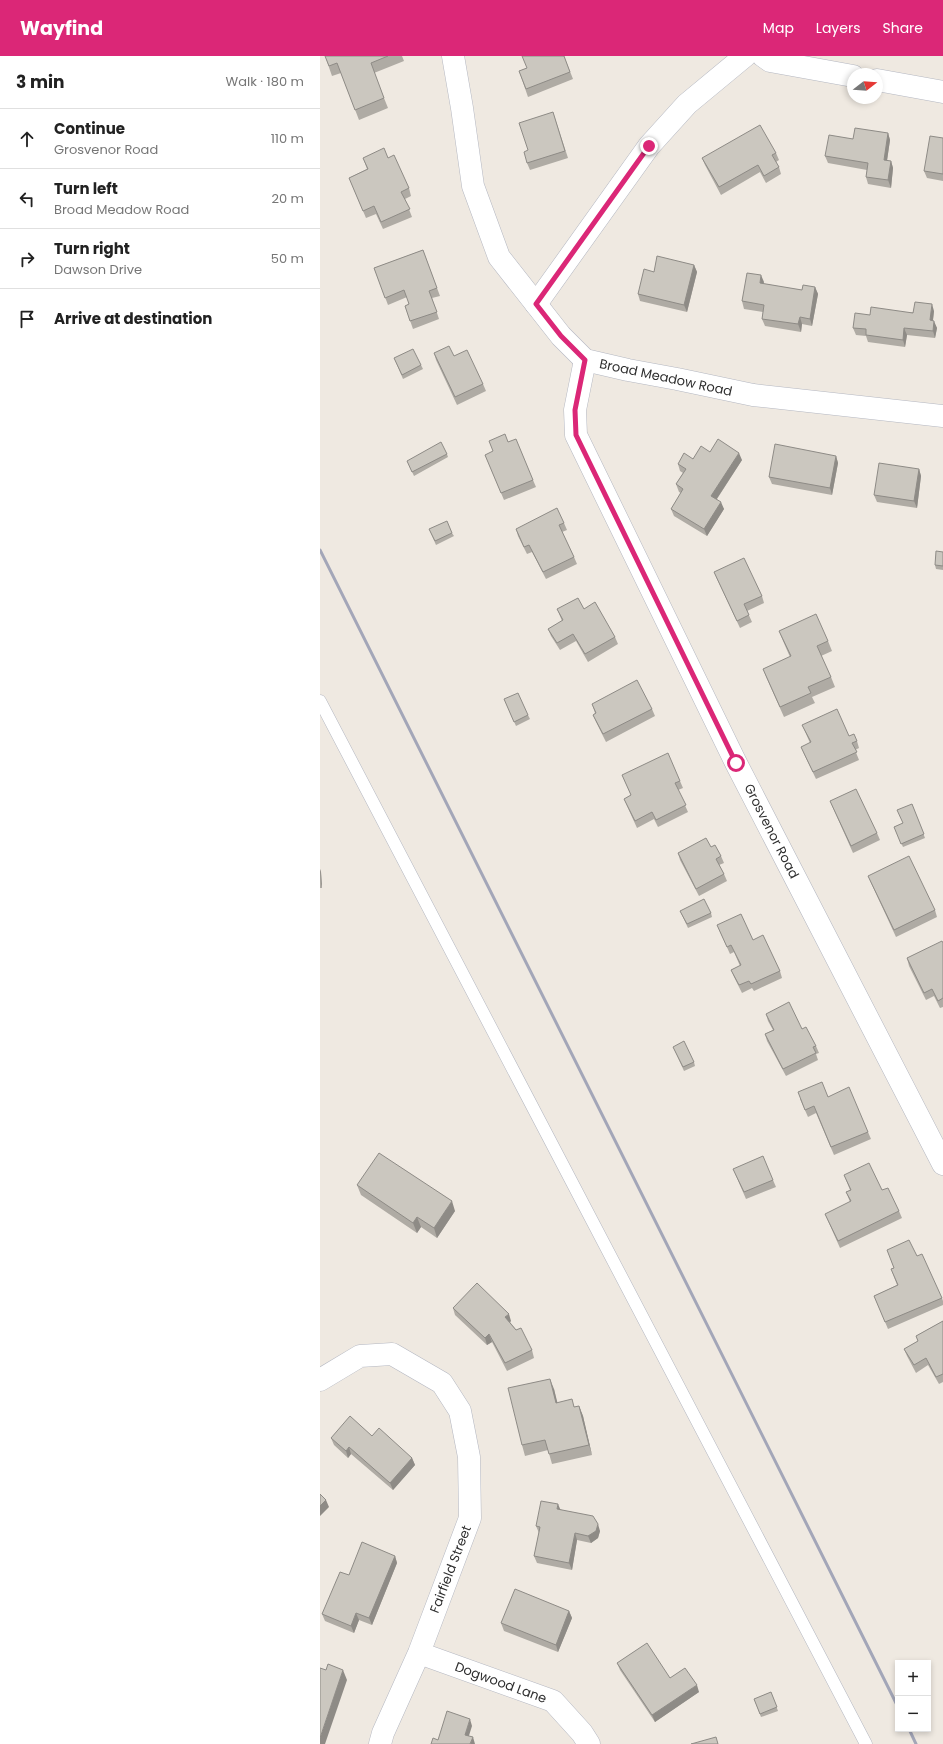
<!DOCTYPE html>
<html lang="en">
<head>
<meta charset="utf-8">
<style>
	:root { --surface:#fff; --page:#f6f6f6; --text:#222; --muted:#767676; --line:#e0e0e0; --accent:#db2777 }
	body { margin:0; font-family:Poppins,sans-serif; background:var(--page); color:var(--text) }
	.controls { position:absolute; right:12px; bottom:12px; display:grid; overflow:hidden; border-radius:0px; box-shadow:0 2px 6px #0003 }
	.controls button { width:36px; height:36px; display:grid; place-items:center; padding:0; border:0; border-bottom:1px solid var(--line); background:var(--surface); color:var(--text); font:20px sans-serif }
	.compass { position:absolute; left:527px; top:12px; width:36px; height:36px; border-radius:50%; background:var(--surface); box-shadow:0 2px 6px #0003; rotate:73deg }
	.stop { position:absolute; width:12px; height:12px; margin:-9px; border:3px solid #db2777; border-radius:50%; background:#fff }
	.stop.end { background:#db2777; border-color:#fff; box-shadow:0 1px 4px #0008 }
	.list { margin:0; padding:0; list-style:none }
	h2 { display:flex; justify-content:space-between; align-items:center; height:52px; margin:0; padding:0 16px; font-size:17px }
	h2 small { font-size:13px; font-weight:400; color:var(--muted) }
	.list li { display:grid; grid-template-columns:26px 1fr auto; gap:12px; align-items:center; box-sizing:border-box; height:60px; padding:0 16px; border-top:1px solid var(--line) }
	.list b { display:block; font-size:15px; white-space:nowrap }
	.list p { margin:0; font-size:13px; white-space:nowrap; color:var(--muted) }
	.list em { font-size:13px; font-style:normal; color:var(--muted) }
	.icon { flex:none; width:22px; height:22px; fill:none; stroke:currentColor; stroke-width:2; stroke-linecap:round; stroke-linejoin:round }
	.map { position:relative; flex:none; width:623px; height:1688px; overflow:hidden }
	header { display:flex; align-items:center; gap:24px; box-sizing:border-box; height:56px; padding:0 20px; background:var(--accent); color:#fff }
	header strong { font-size:19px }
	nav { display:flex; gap:22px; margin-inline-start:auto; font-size:14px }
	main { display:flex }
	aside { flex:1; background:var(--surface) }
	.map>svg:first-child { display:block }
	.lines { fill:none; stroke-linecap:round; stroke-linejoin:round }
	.service-casing { stroke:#b4b7c1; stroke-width:13 }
	.minor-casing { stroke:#b4b7c1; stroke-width:23 }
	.tertiary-casing { stroke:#b4b7c1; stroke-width:23 }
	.service { stroke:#fff; stroke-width:12 }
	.minor { stroke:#fff; stroke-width:22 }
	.tertiary { stroke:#fff; stroke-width:22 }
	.rail { stroke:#a3a6b8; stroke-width:3 }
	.wall { fill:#afaba4 }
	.shaded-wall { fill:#8e8b86 }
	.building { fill:#cbc7bf; stroke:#8e8b86 }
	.route { stroke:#db2777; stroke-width:5 }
	.labels { text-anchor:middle; stroke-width:4; stroke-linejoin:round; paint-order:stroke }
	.street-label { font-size:13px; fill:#2e2e2e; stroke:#fff }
</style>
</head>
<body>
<header>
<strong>Wayfind</strong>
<nav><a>Map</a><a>Layers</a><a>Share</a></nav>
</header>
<main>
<aside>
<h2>3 min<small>Walk · 180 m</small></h2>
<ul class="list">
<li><svg class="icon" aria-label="ahead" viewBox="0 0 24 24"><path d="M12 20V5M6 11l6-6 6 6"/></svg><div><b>Continue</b><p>Grosvenor Road</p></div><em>110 m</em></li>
<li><svg class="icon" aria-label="left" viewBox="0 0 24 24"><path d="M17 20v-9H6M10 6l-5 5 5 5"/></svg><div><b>Turn left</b><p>Broad Meadow Road</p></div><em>20 m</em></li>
<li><svg class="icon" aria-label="right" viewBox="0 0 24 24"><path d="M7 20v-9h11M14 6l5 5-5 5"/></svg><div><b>Turn right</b><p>Dawson Drive</p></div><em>50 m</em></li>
<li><svg class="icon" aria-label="arrive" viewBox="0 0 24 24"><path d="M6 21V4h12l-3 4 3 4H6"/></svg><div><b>Arrive at destination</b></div></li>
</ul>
</aside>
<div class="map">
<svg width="623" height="1688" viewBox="0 0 623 1688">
	<rect width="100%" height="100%" fill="#efe9e1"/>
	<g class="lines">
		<g class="service-casing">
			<path id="service" d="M0,645L546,1688"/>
		</g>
		<g class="minor-casing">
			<path id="minor" d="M443,0L450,5L533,20
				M557,24L623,36
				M216,248L329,90L367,48L425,0
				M265,304L255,354L256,379L416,707L623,1108
				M0,1324L40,1300L72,1298L122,1327L140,1355L149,1401L150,1462L99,1597L63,1677L60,1688
				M99,1597L233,1645L262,1677L269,1688"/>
		</g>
		<g class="tertiary-casing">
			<path id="tertiary" d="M133,0L142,52L153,130L179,201L241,280L265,304L308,314L357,323L433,339L623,360"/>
		</g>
		<use href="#service" class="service"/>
		<use href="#minor" class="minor"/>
		<use href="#tertiary" class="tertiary"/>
		<path class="rail" d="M0,494L578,1651
			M589,1673L596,1688"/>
	</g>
	<path class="wall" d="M5,0H82L84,5L54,17L68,52L39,64L21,17L12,20Z
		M244,0L253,23L208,41L199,15Z
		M233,56L248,102L210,114L207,107L208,94Z
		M568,77L570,84L567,105H571L573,112L571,132L548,128L546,121L547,114L508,107L505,100L533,83Z
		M623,82V125L607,122L604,115Z
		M456,97L459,104L456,106L459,111L461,118L446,127L440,116L401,139L385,109L382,102Z
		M43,102H68L89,132L91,140L85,143L92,161L63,173L56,158L46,162L29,122L47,113Z
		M103,194L120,240L112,242L119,263L93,273L85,250L89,248L87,241L68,249L54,212Z
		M374,209L377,216L367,256L320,245L318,238L334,216Z
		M444,226L443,228L482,234L495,231L498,238L492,270L482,268L481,276L445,270L442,263L443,256L424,253L422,245Z
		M614,255L613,265L617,272L615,282L587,279L585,291L548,286L546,280L536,279L533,272L550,259Z
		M114,297L134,300L163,328L166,335L137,349L116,304Z
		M74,302L101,309L103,313L83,323Z
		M188,386L213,424L216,431L184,444L165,399L173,396Z
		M390,396L422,404L397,443L404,453L387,480L354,460L351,453L361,437L359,436L356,428L363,417L360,415L358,408Z
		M127,398L128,401L94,420L87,405Z
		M516,400L518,407L512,439L452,428L449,421Z
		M599,413L601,420L597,452L557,446L554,439Z
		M244,467L247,474L242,476L254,501L257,508L226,523L212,496L207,498L198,480L196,473Z
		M109,473L132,477L134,480L116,489Z
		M623,496V514L616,513L615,509Z
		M394,516L442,540L444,547L427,555L432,566L420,572L397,523Z
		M237,553H264L295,581L298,588L268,606L256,585L240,594L231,580L228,573L242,565Z
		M459,575L508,585L512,595L501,600L511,621L515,631L492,641L495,647L464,661L447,623L443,613L470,601L463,585Z
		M184,643L208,659L210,663L196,670Z
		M272,648L332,653L335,660L286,686L276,666L273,659L275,657Z
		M482,669L529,680L537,685L539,692L535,694L539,704L496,723L484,698L481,691L490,687Z
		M302,719L360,725L363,732L358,734L368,756L338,771L334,763L317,772L307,750L304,743L311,739Z
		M510,745L557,777L560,784L533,797L513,752Z
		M592,748L605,782L583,791L574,771L583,767Z
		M391,791L401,800L404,807L399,809L404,818L407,825L379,840L360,804L358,797Z
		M0,813L1,816L2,832H0Z
		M548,820L615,854L617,861L576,881L551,827Z
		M360,855L391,857L392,861L368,872Z
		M397,869L433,884L460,915L462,922L434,935L432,932L422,937L414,921L411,914L420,910L414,896L410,898Z
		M623,887V951L620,952L614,940L606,944L589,910L587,902Z
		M446,958L482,973L496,990L499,997L496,998L498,1004L466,1020L447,985L445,978L453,974L448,965Z
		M353,991L374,1006L375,1010L364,1015Z
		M508,1041L548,1076L551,1083L514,1099L496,1057L488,1061L480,1043Z
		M413,1113L453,1124L456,1131L426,1143Z
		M524,1119L562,1134L579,1155L582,1162L520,1192L508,1165L505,1158L530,1146L526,1136L530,1134Z
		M37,1129L135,1155L117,1182L101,1171L97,1177L41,1139Z
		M567,1194L597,1200L622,1242L623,1245V1249L568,1273L554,1240L577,1229L571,1213L574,1212Z
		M133,1252L191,1265L190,1266L212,1294L214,1302L187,1315L172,1286L167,1289L135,1259Z
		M623,1265V1326L619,1328L608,1309L596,1317L587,1300L584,1293L598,1285L596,1280Z
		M234,1333L237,1347L255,1351L259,1350L263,1360L272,1399L232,1408L228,1394L205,1400L202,1389Z
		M52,1380L92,1402L95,1409L73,1434L31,1398L28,1402L14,1389L11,1382Z
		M240,1453L280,1475L278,1482L271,1487L257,1484L252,1514L217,1507L214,1500L219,1477L216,1470Z
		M75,1500L77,1507L52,1569L39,1564L34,1577L5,1565L2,1558L29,1519Z
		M249,1555L252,1562L238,1596L184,1575L181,1567Z
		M297,1607L350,1622L379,1636L335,1666L300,1614Z
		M451,1636L458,1655L441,1661L434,1643Z"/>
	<path class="shaded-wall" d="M568,77L570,84L566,111L564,104Z
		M571,105L573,112L571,132L568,124Z
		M374,209L377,216L367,256L364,249Z
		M441,219L444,226L442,234L440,227Z
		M495,231L498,238L492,270L490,263Z
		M612,248L614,255L612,271L610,264Z
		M480,261L482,268L481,276L478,268Z
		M614,265L617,272L615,282L613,275Z
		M584,272L587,279L585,291L583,284Z
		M419,397L422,404L394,447L391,440Z
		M516,400L518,407L512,439L510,432Z
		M599,413L601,420L597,452L594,445Z
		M401,446L404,453L387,480L384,473Z
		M0,813L1,816L2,832L1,828Z
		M132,1145L135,1155L117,1182L114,1172Z
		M97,1161L101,1171L97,1177L93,1167Z
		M189,1258L191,1265L188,1268L185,1261Z
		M169,1278L172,1286L167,1289L165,1282Z
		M230,1323L234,1333L240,1357L236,1347Z
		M259,1350L263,1360L272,1399L269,1389Z
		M29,1391L31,1398L28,1402L26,1395Z
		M92,1402L95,1409L73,1434L70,1427Z
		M6,1444L9,1451L0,1460V1450Z
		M238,1448L241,1455L237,1453Z
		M278,1468L280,1475L278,1482L271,1487L268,1480Z
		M255,1477L257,1484L252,1514L249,1507Z
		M75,1500L77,1507L52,1569L49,1562Z
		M249,1555L252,1562L238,1596L236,1589Z
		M36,1557L39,1564L34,1577L31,1570Z
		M23,1614L27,1624L5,1688H0V1682Z
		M377,1629L379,1636L335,1666L332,1659Z
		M150,1663L152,1670L147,1686L145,1679Z
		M153,1681L155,1688H150Z"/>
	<path class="building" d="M5,0H68L51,7L64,42L35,54L17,7L9,10Z
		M202,0H244L250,16L206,33L199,15L207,12Z
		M233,56L245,95L207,107L204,96L208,94L199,67Z
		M440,69L456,97L452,99L459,111L444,120L438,109L399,131L382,102Z
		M535,72L568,77L564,104L571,105L568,124L546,121L548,107L505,100L509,79L533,83Z
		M610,80L623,82V118L604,115Z
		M64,92L68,102L74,99L89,132L81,136L90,153L61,166L54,150L43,155L29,122L48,113L43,102Z
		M103,194L117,232L109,235L117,256L90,265L85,250L89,248L84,234L65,242L54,212Z
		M337,200L374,209L364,249L318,238L324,213L334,216Z
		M427,217L441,219L440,227L482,234L483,229L495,231L490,263L480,261L478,268L442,263L444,249L422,245Z
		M595,246L612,248L610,264L614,265L613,275L584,272L583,284L546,279V273L533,272L535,257L550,259L551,251L593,257Z
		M129,290L134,300L147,294L163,328L135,341L114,297Z
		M93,293L101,309L82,319L74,302Z
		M185,378L188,386L196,383L213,424L181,437L165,399L173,395L169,385Z
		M398,383L419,397L391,440L401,446L384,473L351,453L363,433L356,428L366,413L358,408L364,397L373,403L381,390L390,396Z
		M121,386L127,398L92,416L87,405Z
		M455,388L516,400L510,432L449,421Z
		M559,407L599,413L594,445L554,439Z
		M237,452L244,467L239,469L254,501L223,516L209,489L204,491L196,473Z
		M127,465L132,477L115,485L109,473Z
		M616,495L623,496V510L615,509Z
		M424,502L442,540L424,548L429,559L417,565L394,516Z
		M258,542L264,553L275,546L295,581L265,598L253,578L237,587L228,573L243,564L237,553Z
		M496,558L508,585L497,590L511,621L488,631L491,637L460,651L443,613L471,600L459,575Z
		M317,624L332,653L283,678L273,659L276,657L272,648Z
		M198,637L208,659L194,666L184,643Z
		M517,653L529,680L534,678L537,685L532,687L537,696L493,716L481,691L491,686L482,669Z
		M348,697L360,725L355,727L366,749L336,764L332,756L315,765L304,743L311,739L302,719Z
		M536,733L557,777L531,790L510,745Z
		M592,748L604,778L581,788L574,771L583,767L577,754Z
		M386,782L391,791L395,789L401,800L396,803L404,818L376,833L358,797Z
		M589,800L615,854L574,874L548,820Z
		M384,843L391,857L367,868L360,855Z
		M421,858L433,884L443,879L460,915L431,928L429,925L419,929L411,914L421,909L411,889L407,891L397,869Z
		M622,885L623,887V942L618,945L612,933L604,937L587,902Z
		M469,946L482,973L486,971L496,990L493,991L496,997L463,1013L445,978L454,974L446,958Z
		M364,985L374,1006L363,1011L353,991Z
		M502,1026L508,1041L529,1031L548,1076L511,1091L494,1050L485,1054L478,1036Z
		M59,1097L132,1145L114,1172L97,1161L93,1167L37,1129Z
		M443,1100L453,1124L424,1136L413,1113Z
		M549,1107L562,1134L568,1132L579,1155L518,1185L505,1158L531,1145L526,1136L531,1134L524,1119Z
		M589,1184L597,1200L602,1198L622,1242L565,1266L554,1240L578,1229L571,1213L574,1212L567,1194Z
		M157,1227L189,1258L185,1261L196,1274L201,1272L212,1294L185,1307L169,1278L165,1282L133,1252Z
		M623,1265V1318L616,1321L606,1302L594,1309L584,1293L598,1285L596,1280Z
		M230,1323L236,1347L252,1343L254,1351L259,1350L269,1389L229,1398L225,1384L202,1389L188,1332Z
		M30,1360L52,1380L59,1372L92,1402L70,1427L29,1391L26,1395L11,1382Z
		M0,1438L6,1444L0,1450Z
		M221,1445L238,1448L237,1453L273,1460L278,1468L276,1475L268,1480L255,1477L249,1507L214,1500L220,1471L216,1470Z
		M42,1486L75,1500L49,1562L36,1557L31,1570L2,1558L20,1516L29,1519Z
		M195,1533L249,1555L236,1589L181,1567Z
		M327,1587L350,1622L365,1612L377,1629L332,1659L297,1607Z
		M8,1608L23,1614L0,1682V1612L6,1614Z
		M451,1636L457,1651L440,1658L434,1643Z
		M127,1655L150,1663L145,1679L153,1681L150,1688H111L113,1682L118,1684Z
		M396,1681L398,1688H371Z"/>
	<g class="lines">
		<path class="route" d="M329,90L216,248L241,280L265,304L255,354L256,379L416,707"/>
	</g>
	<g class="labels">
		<g class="street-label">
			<text transform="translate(346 321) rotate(12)" y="5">Broad Meadow Road</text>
			<text transform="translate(452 775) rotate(63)" y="5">Grosvenor Road</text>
			<text transform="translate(130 1513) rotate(-69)" y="5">Fairfield Street</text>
			<text transform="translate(181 1626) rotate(20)" y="5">Dogwood Lane</text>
		</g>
	</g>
</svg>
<div class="controls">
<button>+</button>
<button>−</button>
</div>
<svg class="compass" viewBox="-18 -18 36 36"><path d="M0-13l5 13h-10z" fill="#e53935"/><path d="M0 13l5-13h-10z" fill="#767676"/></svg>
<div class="stop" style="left:416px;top:707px"></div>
<div class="stop end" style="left:329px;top:90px"></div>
</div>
</main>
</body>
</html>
